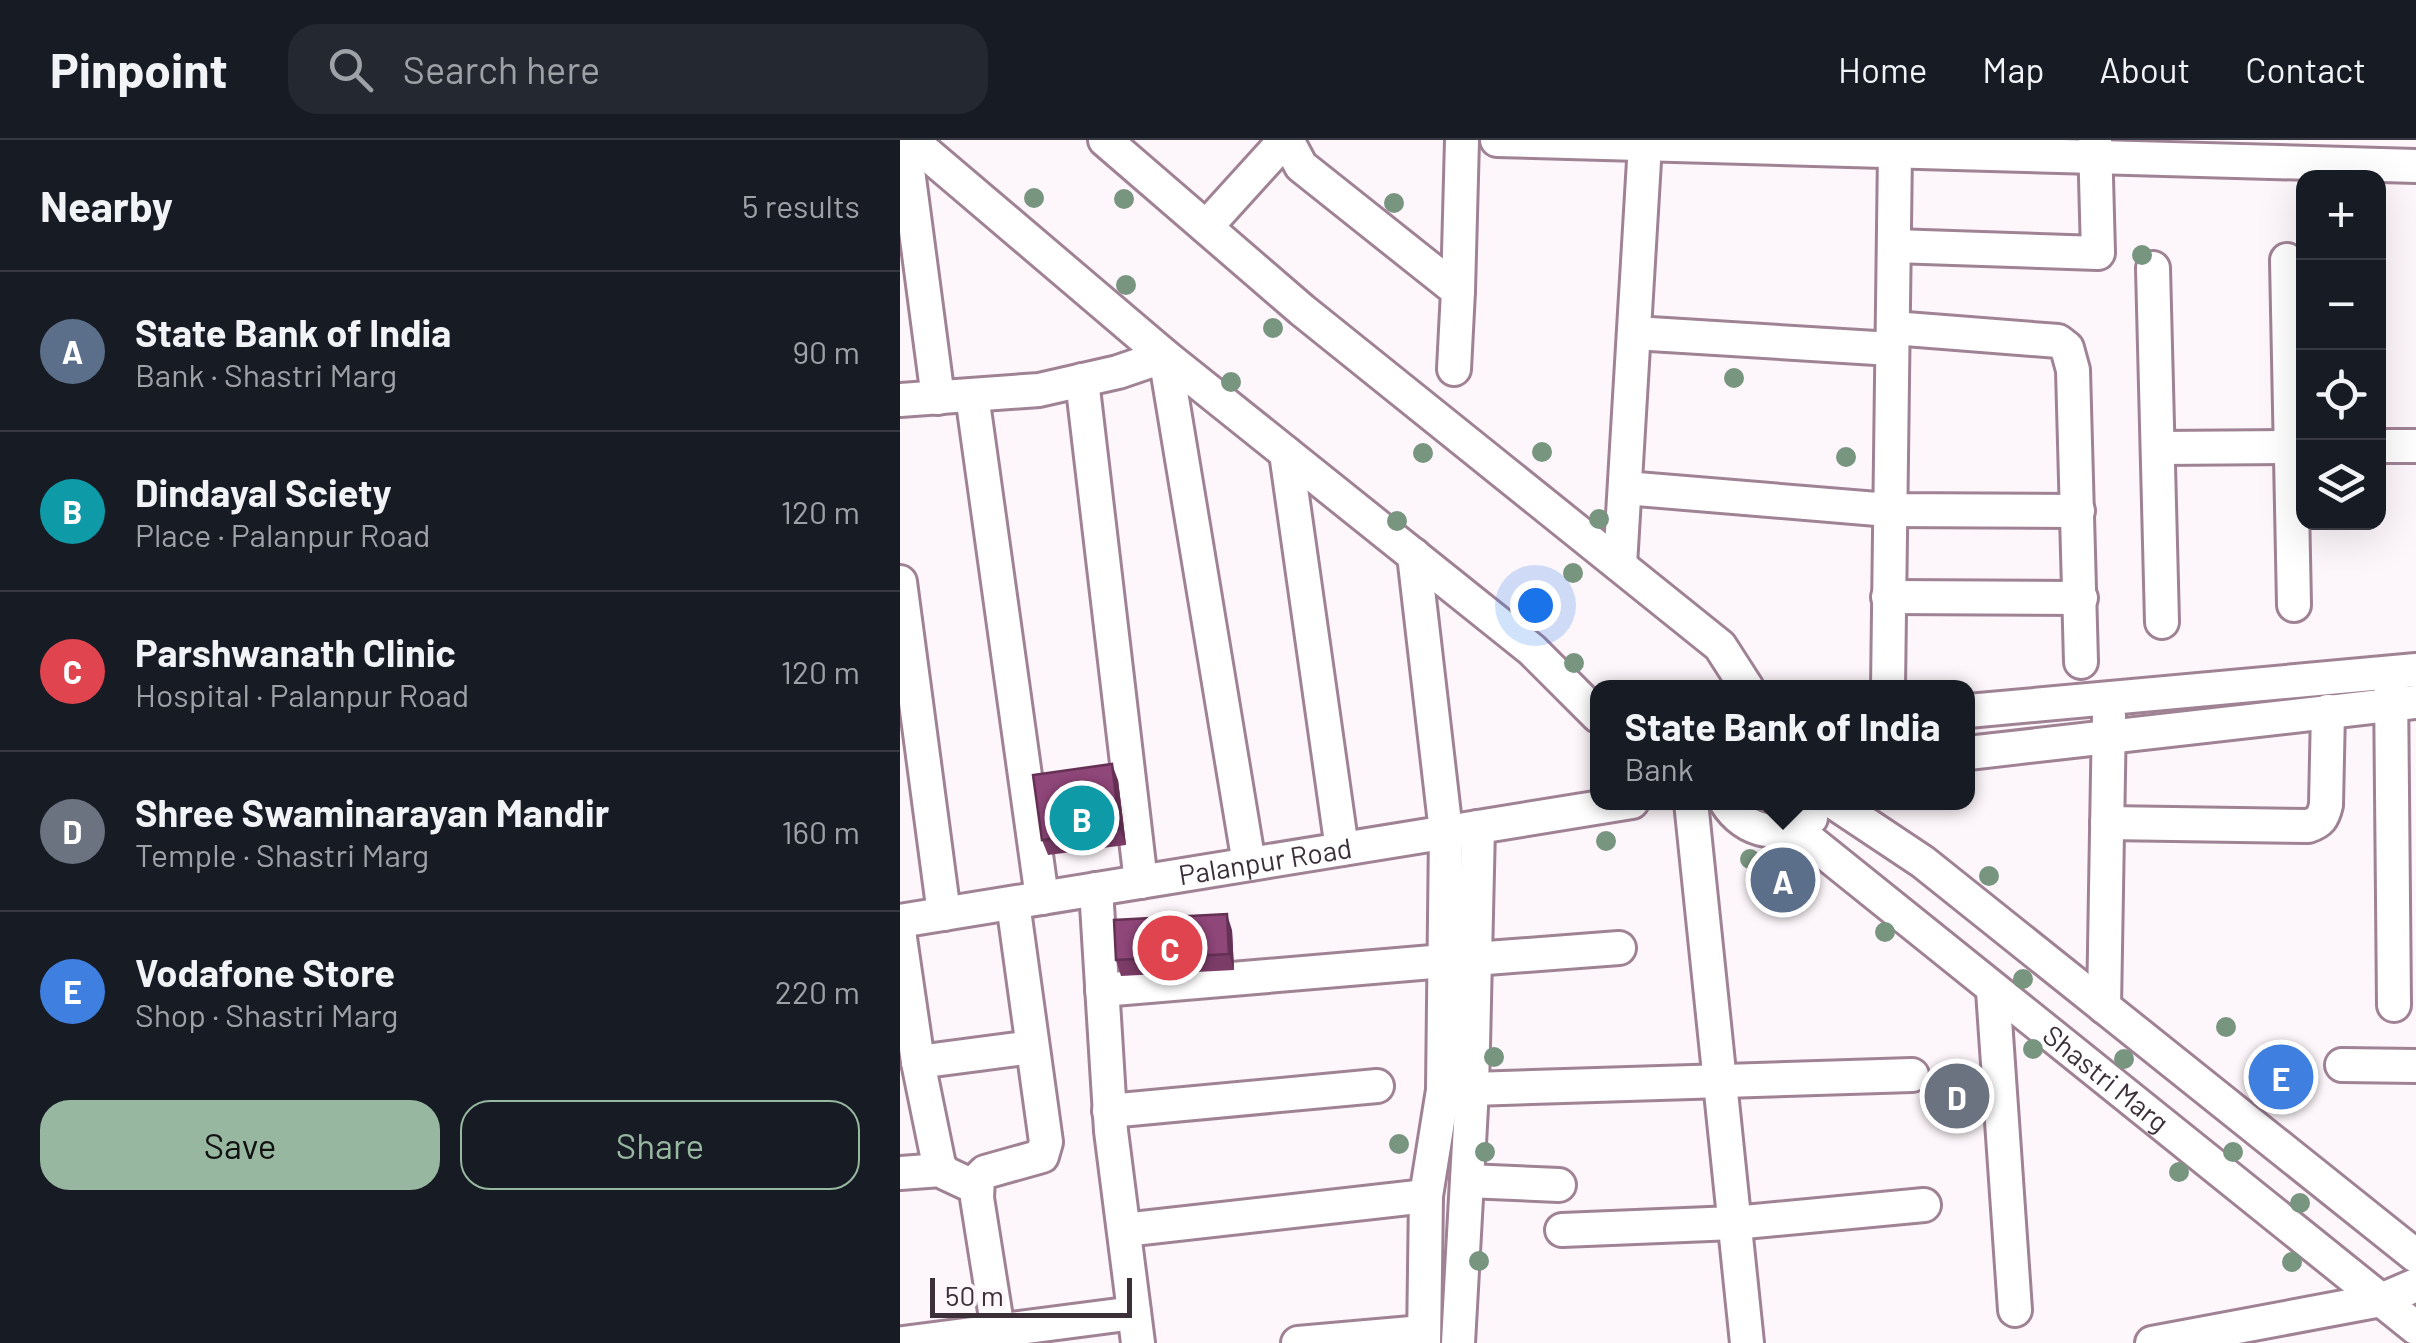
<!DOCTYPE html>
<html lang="en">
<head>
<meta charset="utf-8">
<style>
	:root { --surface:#171b24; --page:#242831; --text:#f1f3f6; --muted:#9ea1a6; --line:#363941; --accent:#97b7a0 }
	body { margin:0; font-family:Barlow,sans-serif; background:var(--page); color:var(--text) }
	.controls { position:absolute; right:30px; top:30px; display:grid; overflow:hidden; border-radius:20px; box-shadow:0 10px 40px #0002 }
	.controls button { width:90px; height:90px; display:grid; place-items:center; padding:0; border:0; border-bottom:2px solid var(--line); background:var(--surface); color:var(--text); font:50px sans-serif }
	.scale { position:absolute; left:30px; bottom:25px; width:202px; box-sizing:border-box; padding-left:10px; border:5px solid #3c3038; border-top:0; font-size:28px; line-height:35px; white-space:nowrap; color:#3c3038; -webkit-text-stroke:8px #fdf6fa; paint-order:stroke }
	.you { position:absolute; left:635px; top:465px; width:35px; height:35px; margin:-25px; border:8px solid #fff; border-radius:50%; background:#1a73e8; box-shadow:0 0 0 15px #1a73e833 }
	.badge { display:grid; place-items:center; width:65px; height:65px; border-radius:50%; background:var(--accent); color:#fff; font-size:32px; font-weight:700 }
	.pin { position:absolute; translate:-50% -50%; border:5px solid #fff; box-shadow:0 2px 10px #0006 }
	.popup { position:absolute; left:690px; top:540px; width:385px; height:130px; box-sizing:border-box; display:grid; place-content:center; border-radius:20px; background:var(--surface); filter:drop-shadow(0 2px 8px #0005); font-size:32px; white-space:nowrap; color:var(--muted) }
	.popup b { font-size:38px; color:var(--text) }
	.popup::after { content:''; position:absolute; left:50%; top:100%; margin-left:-20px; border:20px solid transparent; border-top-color:var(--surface) }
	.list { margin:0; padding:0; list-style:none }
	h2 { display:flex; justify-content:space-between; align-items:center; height:130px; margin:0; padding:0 40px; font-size:42px }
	h2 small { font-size:32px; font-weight:400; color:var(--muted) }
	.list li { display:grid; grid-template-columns:65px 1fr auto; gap:30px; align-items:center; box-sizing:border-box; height:160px; padding:0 40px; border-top:2px solid var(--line) }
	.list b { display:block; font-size:38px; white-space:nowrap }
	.list p { margin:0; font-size:32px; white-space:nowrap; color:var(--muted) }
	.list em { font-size:32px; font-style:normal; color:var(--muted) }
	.actions { display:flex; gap:20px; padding:30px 40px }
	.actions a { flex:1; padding:22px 0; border:2px solid var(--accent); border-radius:30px; text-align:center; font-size:35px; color:var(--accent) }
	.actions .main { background:var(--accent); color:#111 }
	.icon { flex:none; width:55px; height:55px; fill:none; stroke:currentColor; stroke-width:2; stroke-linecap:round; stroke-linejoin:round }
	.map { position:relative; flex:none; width:1516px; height:1203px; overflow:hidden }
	header { display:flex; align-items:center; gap:60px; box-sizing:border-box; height:140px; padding:0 50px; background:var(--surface); border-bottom:2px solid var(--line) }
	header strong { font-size:48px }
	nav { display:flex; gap:55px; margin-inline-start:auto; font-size:35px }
	.search { width:700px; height:90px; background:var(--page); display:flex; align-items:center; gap:25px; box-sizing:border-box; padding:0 35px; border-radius:30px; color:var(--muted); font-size:38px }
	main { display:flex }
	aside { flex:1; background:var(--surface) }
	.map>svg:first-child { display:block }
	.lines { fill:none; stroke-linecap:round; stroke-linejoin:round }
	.minor-casing { stroke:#a08295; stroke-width:38 }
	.minor { stroke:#fff; stroke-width:32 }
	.tree { fill:#789580 }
	.wall { fill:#7b3c68 }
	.shaded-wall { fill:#643155 }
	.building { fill:#8f4679; stroke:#643155; stroke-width:2.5 }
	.labels { text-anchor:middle; stroke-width:10; stroke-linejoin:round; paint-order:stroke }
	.street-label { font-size:28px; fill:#3c3038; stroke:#fdf6fa }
</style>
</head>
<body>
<header>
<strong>Pinpoint</strong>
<div class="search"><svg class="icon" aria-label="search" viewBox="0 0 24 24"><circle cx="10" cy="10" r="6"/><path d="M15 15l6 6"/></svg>Search here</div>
<nav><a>Home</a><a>Map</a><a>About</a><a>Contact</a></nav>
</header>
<main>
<aside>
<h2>Nearby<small>5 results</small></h2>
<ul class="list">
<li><span class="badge" style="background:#5c6f8a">A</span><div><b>State Bank of India</b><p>Bank · Shastri Marg</p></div><em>90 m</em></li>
<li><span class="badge" style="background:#0f9aa8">B</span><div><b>Dindayal Sciety</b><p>Place · Palanpur Road</p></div><em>120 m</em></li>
<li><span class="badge" style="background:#e0444e">C</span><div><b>Parshwanath Clinic</b><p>Hospital · Palanpur Road</p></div><em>120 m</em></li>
<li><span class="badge" style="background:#6b7280">D</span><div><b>Shree Swaminarayan Mandir</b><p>Temple · Shastri Marg</p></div><em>160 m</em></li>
<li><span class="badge" style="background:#3f7fe0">E</span><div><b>Vodafone Store</b><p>Shop · Shastri Marg</p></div><em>220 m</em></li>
</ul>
<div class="actions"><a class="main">Save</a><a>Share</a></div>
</aside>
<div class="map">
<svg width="1516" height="1203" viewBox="0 0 1516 1203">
	<rect width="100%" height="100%" fill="#fdf6fa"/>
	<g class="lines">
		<g class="minor-casing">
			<g id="minor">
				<path d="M4,0L38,258"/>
				<path d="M11,0L265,216L632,510L698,576"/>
				<path d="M205,0L402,170L820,506L847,548"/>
				<path d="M387,0L401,26L558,151L554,229"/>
				<path d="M597,0L1516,26"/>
				<path d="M306,87L385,0"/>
				<path d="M994,106L1198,113L1195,0"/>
				<path d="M1387,120L1394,465"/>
				<path d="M1253,128L1262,482"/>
				<path d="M558,151L562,0"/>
				<path d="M993,188L1158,201L1167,208L1173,230L1181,522"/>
				<path d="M734,193L992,209"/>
				<path d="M182,240L241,742"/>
				<path d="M72,255L142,758"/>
				<path d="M0,260L139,250L218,232L265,216L349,724"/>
				<path d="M1478,306H1516"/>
				<path d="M1258,308L1404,307"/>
				<path d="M386,313L442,709"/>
				<path d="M725,348L989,370L1178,371"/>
				<path d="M514,415L546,692L543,950L526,1056L524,1203"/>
				<path d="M720,425L745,4"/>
				<path d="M0,442L44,774"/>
				<path d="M988,457L1181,458"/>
				<path d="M1491,545L1494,865"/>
				<path d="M988,548L995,11"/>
				<path d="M1068,571L1516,530"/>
				<path d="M1068,613L1516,562"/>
				<path d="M791,662L847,1203"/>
				<path d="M826,662C845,693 883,700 911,678"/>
				<path d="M933,662L1023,722L1516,1116"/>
				<path d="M1207,683L1408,686C1420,682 1423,678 1426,665L1428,571"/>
				<path id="s1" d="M894,688L1516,1188"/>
				<path d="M196,749L211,991L238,1203"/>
				<path id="s2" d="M0,781L732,662"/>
				<path d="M0,798L18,922L39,1025L45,1033L77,1048"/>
				<path d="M574,819L719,808"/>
				<path d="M202,850L544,821"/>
				<path d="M1093,851L1115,1170"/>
				<path d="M1204,867L1209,576"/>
				<path d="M18,922L132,907"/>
				<path d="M1442,925L1516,926"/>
				<path d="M572,949L1012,935"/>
				<path d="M209,971L477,946"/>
				<path d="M0,1033L41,1030"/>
				<path d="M567,1041L659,1045"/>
				<path d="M224,1090L526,1056"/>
				<path d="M662,1090L834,1083L1024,1065"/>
				<path d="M3,1203L234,1173"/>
				<path d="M100,1203L77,1058L78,1039L85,1032L142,1016L146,1002L113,763"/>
				<path d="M398,1203L523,1192"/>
				<path d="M558,1203L572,949L578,687"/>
				<path d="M1252,1203L1481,1160L1516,1145"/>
			</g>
		</g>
		<use href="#minor" class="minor"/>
	</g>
	<g class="tree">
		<circle cx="134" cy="58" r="10"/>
		<circle cx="224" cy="59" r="10"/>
		<circle cx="494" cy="63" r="10"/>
		<circle cx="1242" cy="115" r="10"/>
		<circle cx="226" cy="145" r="10"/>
		<circle cx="373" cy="188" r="10"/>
		<circle cx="834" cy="238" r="10"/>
		<circle cx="331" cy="242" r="10"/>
		<circle cx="642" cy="312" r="10"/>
		<circle cx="523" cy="313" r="10"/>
		<circle cx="946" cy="317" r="10"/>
		<circle cx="699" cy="379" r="10"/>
		<circle cx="497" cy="381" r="10"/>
		<circle cx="673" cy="433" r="10"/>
		<circle cx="674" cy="523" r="10"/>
		<circle cx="706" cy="701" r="10"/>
		<circle cx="850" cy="719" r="10"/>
		<circle cx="1089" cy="736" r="10"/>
		<circle cx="985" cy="792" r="10"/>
		<circle cx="1123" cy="839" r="10"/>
		<circle cx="1326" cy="887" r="10"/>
		<circle cx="1133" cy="909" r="10"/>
		<circle cx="594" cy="917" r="10"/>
		<circle cx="1224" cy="919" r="10"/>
		<circle cx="499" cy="1004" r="10"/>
		<circle cx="585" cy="1012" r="10"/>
		<circle cx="1333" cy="1012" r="10"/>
		<circle cx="1279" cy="1032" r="10"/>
		<circle cx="1400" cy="1063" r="10"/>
		<circle cx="579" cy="1121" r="10"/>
		<circle cx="1392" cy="1122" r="10"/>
	</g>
	<path class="wall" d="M218,640L226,705L148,715L142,700Z
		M332,790L334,830L221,836L216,820Z"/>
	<path class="shaded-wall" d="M212,624L218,640L226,705L220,689Z
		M327,774L332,790L334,830L329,814Z"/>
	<path class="building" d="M212,624L220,689L142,700L133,635Z
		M327,774L329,814L216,820L214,780Z"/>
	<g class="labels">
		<g class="street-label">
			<text dy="10" stroke="none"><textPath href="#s2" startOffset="370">Palanpur Road</textPath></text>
			<text dy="10" stroke="none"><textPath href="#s1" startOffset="400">Shastri Marg</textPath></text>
		</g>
	</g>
</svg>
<div class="controls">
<button>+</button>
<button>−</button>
<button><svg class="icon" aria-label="locate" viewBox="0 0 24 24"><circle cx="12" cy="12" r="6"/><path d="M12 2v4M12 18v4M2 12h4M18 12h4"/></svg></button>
<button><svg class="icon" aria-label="layers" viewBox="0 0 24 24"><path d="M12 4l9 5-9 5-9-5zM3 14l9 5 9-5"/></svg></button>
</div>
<div class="scale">50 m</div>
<div class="you"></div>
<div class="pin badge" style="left:883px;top:740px;background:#5c6f8a">A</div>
<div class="popup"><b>State Bank of India</b>Bank</div>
<div class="pin badge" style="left:182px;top:678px;background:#0f9aa8">B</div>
<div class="pin badge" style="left:270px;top:808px;background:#e0444e">C</div>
<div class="pin badge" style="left:1057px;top:956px;background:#6b7280">D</div>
<div class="pin badge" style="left:1381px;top:937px;background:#3f7fe0">E</div>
</div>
</main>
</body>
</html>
